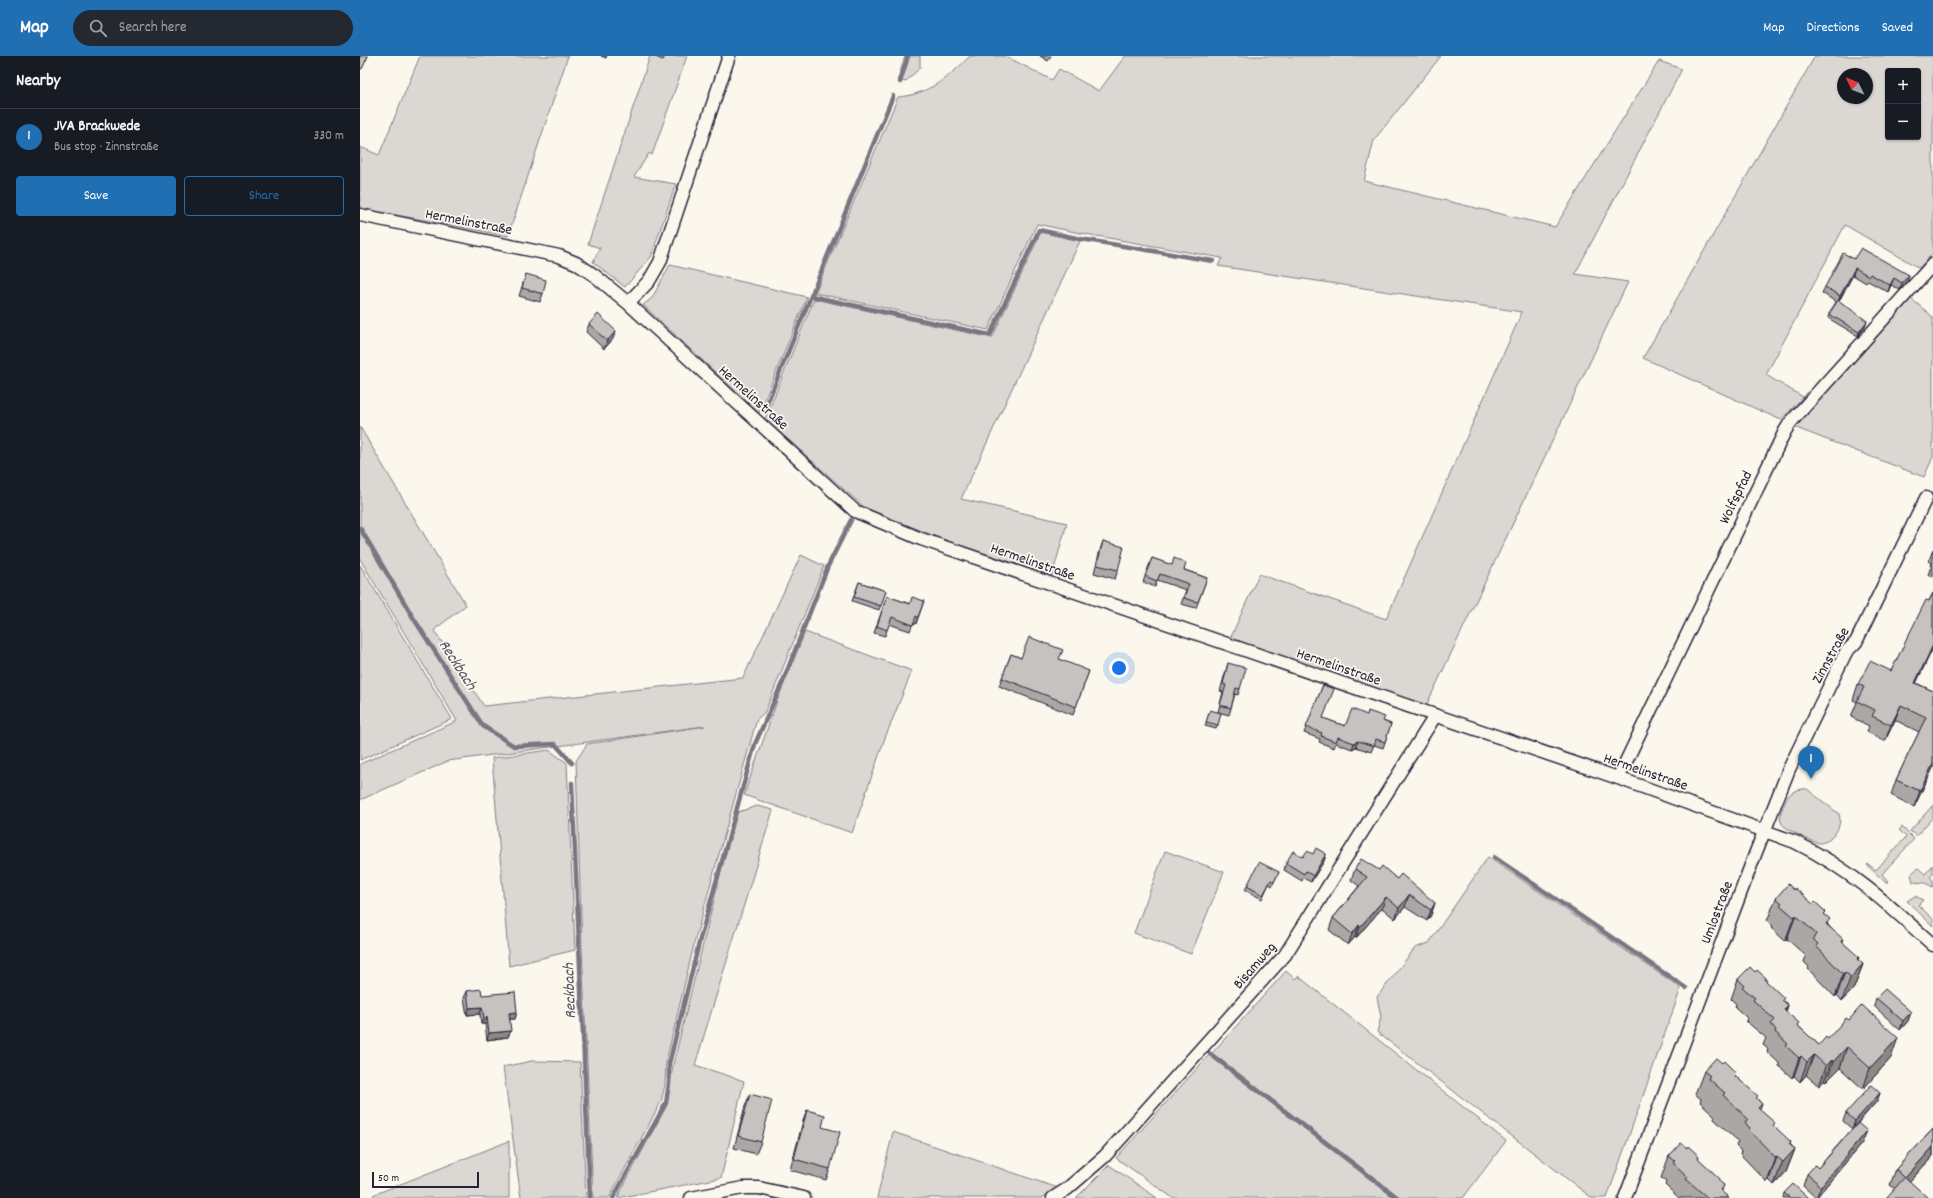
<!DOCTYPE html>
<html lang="en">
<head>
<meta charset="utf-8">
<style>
	:root { --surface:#171b24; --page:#242831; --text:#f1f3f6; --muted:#9ea1a6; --line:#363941; --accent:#1f6fb2 }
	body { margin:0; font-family:Dekko,sans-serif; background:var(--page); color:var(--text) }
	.controls { position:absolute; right:12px; top:12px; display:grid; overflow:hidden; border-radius:4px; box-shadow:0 1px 3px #0004 }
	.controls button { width:36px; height:36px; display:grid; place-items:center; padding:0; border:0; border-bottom:1px solid var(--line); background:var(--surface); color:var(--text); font:20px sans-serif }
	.compass { position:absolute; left:1477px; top:12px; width:36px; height:36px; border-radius:50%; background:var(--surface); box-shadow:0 1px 3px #0004; rotate:313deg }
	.scale { position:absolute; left:12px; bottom:10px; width:107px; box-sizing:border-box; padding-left:4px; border:2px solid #22223b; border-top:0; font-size:11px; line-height:14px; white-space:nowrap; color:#22223b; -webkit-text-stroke:3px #fbf7ec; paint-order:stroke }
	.you { position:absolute; left:759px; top:612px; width:14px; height:14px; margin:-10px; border:3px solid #fff; border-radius:50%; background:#1a73e8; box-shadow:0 0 0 6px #1a73e833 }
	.badge { display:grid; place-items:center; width:26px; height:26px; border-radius:50%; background:var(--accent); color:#fff; font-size:13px; font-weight:700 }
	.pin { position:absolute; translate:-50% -33px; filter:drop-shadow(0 1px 2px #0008) }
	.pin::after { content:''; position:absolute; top:21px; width:14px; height:12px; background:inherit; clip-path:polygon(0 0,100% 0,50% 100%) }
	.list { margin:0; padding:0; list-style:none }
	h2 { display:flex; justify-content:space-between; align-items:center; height:52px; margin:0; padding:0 16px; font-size:17px }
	h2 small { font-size:13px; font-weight:400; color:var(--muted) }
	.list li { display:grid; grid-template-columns:26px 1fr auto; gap:12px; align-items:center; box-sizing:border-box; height:56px; padding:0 16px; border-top:1px solid var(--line) }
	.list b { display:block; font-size:15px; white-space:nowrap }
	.list p { margin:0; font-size:13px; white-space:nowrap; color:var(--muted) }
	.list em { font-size:13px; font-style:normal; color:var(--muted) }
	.actions { display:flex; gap:8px; padding:12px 16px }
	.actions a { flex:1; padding:9px 0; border:1px solid var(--accent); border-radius:4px; text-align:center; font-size:14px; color:var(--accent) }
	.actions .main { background:var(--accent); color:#fff }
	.icon { flex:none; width:22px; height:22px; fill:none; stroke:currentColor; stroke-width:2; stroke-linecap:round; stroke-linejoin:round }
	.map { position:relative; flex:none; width:1573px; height:1142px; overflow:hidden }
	header { display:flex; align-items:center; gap:24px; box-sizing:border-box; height:56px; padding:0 20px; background:var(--accent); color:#fff }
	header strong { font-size:19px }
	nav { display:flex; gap:22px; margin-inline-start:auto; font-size:14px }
	.search { width:280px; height:36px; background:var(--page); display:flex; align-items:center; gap:10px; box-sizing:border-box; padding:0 14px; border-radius:22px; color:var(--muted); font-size:15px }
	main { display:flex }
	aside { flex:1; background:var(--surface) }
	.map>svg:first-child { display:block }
	.green { fill:#dbd8d3; stroke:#7e7d87; fill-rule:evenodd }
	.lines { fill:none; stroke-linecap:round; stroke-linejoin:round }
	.stream { stroke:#787681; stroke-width:4.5 }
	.street-casing { stroke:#22223b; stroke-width:15 }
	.street { stroke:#fbf7ec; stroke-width:12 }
	.wall { fill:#aaa7a5; stroke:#22223b }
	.shaded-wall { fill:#8b8886; stroke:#22223b }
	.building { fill:#c6c2c0; stroke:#22223b }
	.labels { text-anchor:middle; stroke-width:3.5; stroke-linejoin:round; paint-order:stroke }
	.street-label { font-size:15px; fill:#22223b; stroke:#fbf7ec }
	.water-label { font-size:16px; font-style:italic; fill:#545364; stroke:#fbf7ec }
</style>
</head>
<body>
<header>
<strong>Map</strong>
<div class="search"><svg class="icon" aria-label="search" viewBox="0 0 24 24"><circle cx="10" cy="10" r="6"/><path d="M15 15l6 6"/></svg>Search here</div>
<nav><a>Map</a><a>Directions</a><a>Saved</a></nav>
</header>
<main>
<aside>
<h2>Nearby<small></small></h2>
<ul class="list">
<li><span class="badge">1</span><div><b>JVA Brackwede</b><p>Bus stop · Zinnstraße</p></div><em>330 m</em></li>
</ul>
<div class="actions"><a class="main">Save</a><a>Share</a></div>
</aside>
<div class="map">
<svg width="1573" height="1142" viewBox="0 0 1573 1142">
	<rect width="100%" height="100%" fill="#fbf7ec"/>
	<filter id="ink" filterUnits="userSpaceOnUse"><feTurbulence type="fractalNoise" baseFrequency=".025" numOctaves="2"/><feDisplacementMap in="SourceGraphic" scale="8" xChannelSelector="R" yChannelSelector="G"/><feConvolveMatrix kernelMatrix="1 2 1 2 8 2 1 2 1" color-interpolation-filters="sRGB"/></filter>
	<g filter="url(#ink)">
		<path class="green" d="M60,0H208L148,180L0,152V91L19,99Z
			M290,0H327L292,99L289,97L274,121L316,128L291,201L265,231L233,206L240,192L228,188Z
			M545,0H560V12L545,26L538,23Z
			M610,0H645L692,24L699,13L739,35L765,0H1081L1014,84L1004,125L1195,171L1299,5L1322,13L1215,218L1268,226L1066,650L870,583L899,518L1026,563L1162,256L858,210L862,202L720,177L677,168L628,274L455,237L538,41C568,39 590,20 610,0Z
			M1455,0H1573V197L1559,212L1485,169L1406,319L1443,341L1421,364L1283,302ZM1528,15H1558V81H1528ZM1483,18H1507V42H1483Z
			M681,176L720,185L601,443L707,467L692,520L582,483L505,452L405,363L454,243L632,282Z
			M310,209L447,241L399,357L283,249L292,242Z
			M1549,241L1573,261V401L1564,421L1431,370Z
			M0,371L106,549L74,574L124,650L383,622L441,499L464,510L405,656L397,663L336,880L306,1006L305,1029L301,1046L249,1142H233L222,892L216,705L227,688L345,670L88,705L0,744V708L97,665L0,503Z
			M0,509L92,663L0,704Z
			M445,576L552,615L525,682L492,777L384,739L417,645Z
			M189,694L207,707L215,894L149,910L132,702Z
			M1442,733H1447L1479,758C1483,769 1473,786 1460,787C1453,787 1425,773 1422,768C1418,761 1422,753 1425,747C1428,738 1432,735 1442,733Z
			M1573,749V761L1556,780L1550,775Z
			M397,750L413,754L335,1009L384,1025L361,1122L257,1142L307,1049L313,1009L373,767L378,756Z
			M1542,771L1554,783L1522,818L1528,825L1526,827L1507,809L1508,808L1516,814L1546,781L1539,774Z
			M805,795L864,816L831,898L774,877Z
			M1128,801L1321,932L1247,1142H1232L1017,976L1021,961L1017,941L1055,892L1069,887Z
			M1573,809V818L1570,821L1573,824V831L1565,827L1553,826L1551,818L1558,812L1565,818Z
			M1555,840L1563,844L1558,849L1573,863V870L1547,845Z
			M926,915L935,923L938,920L1146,1085L1103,1142H1041L852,997Z
			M849,999L1034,1142H813L756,1102Z
			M172,1005L220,1006L226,1142H161L143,1011Z
			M533,1076L698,1132L682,1142H517Z
			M149,1085V1142H15L13,1139Z
			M749,1109L797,1142H716Z"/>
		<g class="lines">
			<path class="stream" d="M540,26L548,0
				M451,240L630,279L679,174L721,183L853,205
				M406,350L533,40
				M0,472L54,563L123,670L154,690L195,688L212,707
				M212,727L230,1142
				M1134,801L1326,932
				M849,997L1038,1142
				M253,1142L306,1047L309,1027V1008L340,883L395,688L423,625L468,510L491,464"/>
			<g class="street-casing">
				<path id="street" d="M0,159L199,200L216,207L234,219L268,247L495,455L561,483L1258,722L1435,786C1490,813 1528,848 1573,889
					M268,247L289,225L300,206L369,0
					M1258,722L1425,375L1430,367L1573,208
					M331,1142L383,1132H399L444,1142
					M693,1142L707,1133L745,1100L925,899L1075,660
					M1265,1142L1396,796L1429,713L1486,596L1496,586L1566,442"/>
			</g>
			<use href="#street" class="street"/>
		</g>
		<path class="wall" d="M241,0H247L246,2Z
			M293,0H305L303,4Z
			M680,0H691L688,5Z
			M1494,203L1549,219L1547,226L1540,234L1531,229L1528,236L1508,225L1506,227L1493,219L1479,245L1506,269L1498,280L1468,262L1469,258L1476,246L1462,237L1465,231Z
			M166,218L183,238L180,246L159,240Z
			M229,268L253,283L244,293L226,276Z
			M743,485L758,514L755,523L734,517L740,494Z
			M1573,493V521L1568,519L1572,507L1569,505Z
			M792,502L847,522L836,552L821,548L826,534L797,524L795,531L783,526Z
			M499,526L526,535L519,554L492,545Z
			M1573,537V592L1556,627L1573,635V712L1554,751L1531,739L1536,724L1559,676L1535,664L1525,685L1507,676L1509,670L1491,661L1497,646L1493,644L1498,628L1531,615Z
			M527,540L550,548L564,545L556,568L553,567L550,575L529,568L525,580L514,577Z
			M651,598L661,602L729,615L713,659L639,630Z
			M868,607L880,633L878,639L875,638L869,659L858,656L863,636L860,635Z
			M963,629V662L985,670L1023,665L1031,668L1023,692L1014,689L1011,696L996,691L992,693L976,687L974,692L959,686L960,683L944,677Z
			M850,654L858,669L856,673L845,670Z
			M953,798H966L964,805L951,826L943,822L942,825L924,814L926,807L943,801Z
			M995,813L1019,814L1037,823L1075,847L1071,859L1067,865L1045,851L1035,863L1022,852L996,882L995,881L988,889L969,874L973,862L999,830L991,824Z
			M919,816L912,830L909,828L902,843L885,834L887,830Z
			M1434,834L1465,859L1468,869L1498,904L1503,908L1494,932L1482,945L1477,939L1475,941L1448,913L1449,911L1444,906L1446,900L1427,883L1425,885L1411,872L1412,870L1407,865L1416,842Z
			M1395,916L1406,922V925L1423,945L1428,949L1426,956L1438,970L1459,989L1468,983L1531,1002L1503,1033L1480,1012L1466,1026L1464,1025L1459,1030L1446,1019L1440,1026L1434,1020L1432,1022L1419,1010V1007L1407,996L1408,993L1403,989L1406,982L1386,965L1387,962L1375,951L1376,948L1371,943L1378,923Z
			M107,935L122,939L157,956L155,963H150L148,981L127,984L125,968H121L120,958L107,959L104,942Z
			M1516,942L1551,956L1548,965L1540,974L1514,950Z
			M1344,1015L1375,1019L1402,1048L1400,1054L1430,1088L1435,1093L1426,1116L1414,1129L1409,1124L1407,1126L1380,1098L1381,1095L1376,1090L1378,1085L1354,1063L1355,1060L1340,1046L1341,1043L1335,1038Z
			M1520,1037L1517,1045L1498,1067L1502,1087L1456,1142L1443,1130L1447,1118L1458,1112L1492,1073L1483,1065L1486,1057Z
			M390,1038L401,1086L396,1098L374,1092L385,1050Z
			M447,1054L462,1071L470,1113L466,1124L430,1114L443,1065Z
			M1573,1073V1100L1550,1125L1535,1133L1530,1129L1536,1113Z
			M1327,1092L1339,1100L1338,1103L1358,1125L1361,1136L1369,1142H1319L1305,1129L1306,1126L1301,1122L1309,1100Z
			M1424,1137L1448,1142H1423Z"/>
		<path class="shaded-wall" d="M1495,212L1493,219L1478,247L1480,240Z
			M1549,219L1547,226L1540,234L1542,227Z
			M1534,222L1528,236L1530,229Z
			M1507,265L1506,269L1498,280L1499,276Z
			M256,275L253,283L244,293L247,285Z
			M1573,589V592L1549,642L1555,627Z
			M1541,649L1535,664L1525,685L1531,669Z
			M998,685L996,691L992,693L994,687Z
			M1573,708V712L1554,751L1560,735Z
			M966,798L964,805L951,826L953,820Z
			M1049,839L1045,851L1035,863L1039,852Z
			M1026,841L1022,852L996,882L1000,871Z
			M1075,847L1071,859L1067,865L1071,854Z
			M1436,859L1427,883L1425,885L1434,861Z
			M999,869L995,881L988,889L992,878Z
			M1499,901L1492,920L1503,908L1494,932L1482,945L1497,903Z
			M1485,916L1477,939L1475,941L1483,918Z
			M1428,949L1421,970L1424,954Z
			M122,951L120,958L107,959L109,952Z
			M157,956L155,963H147L149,957Z
			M1551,956L1548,965L1540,974L1543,965Z
			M127,961L125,968H121L124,962Z
			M151,975L148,981L127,984L129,977Z
			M1538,982L1531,1002L1503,1033L1510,1012Z
			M1487,991L1480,1012L1466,1026L1473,1006Z
			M1454,999L1446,1019L1440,1026L1447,1006Z
			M1441,1000L1434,1020L1432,1022L1439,1002Z
			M1472,1004L1464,1025L1459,1030L1466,1010Z
			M1520,1037L1517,1045L1492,1073L1495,1065Z
			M1507,1075L1502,1087L1456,1142L1461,1130Z
			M1431,1086L1424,1104L1435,1093L1426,1116L1414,1129L1429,1088Z
			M1573,1091V1100L1539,1137L1545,1122Z
			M1417,1101L1409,1124L1407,1126L1416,1102Z
			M1364,1129L1359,1142L1360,1134Z"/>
		<path class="building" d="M0,0H8L2,13L0,12Z
			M1501,192L1549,219L1542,227L1534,222L1530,229L1510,218L1509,220L1495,212L1480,240L1465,231L1483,197L1494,203Z
			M166,218L186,224L183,238L162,232Z
			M1478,244L1507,265L1499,276L1469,258Z
			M238,258L256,275L247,285L229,268Z
			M743,485L764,491L758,514L737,509Z
			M792,502L812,509L814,502L826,507L824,514L847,522L838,546L824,542L829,528L800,518L797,525L785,520Z
			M499,526L526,535L521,550L494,541Z
			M1573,537V589L1555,627L1573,635V708L1560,735L1536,724L1566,661L1541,649L1531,669L1512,660L1515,654L1497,645L1504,631L1498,628L1510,605L1531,615L1566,544L1569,545Z
			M527,540L550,548L552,541L564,545L558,561L556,560L553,569L532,561L527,574L517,570Z
			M669,581L703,594L699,603L729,615L716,651L642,622L651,598L661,602Z
			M868,607L886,612L880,633L876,632L871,652L860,649L866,629L863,628Z
			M963,629L974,633L963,662L985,670L992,653L1007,659L1008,655L1025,661L1023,665L1031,668L1025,686L1016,683L1014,690L998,685L994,687L978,681L976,686L961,680L962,677L946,671Z
			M850,654L861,657L858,669L846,666Z
			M956,792L966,798L953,820L946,815L944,818L926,807L933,795L943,801L947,795L953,798Z
			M1001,803L1019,814L1022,810L1037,823L1041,818L1075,847L1071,854L1049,839L1039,852L1026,841L1000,871L999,869L992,878L973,862L1007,821L995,813Z
			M899,806L919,816L914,826L911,824L903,839L887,830Z
			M1428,828L1434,834L1435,832L1453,848L1455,846L1466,856L1464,858L1470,863L1466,868L1483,883L1481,885L1499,901L1497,903L1503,908L1491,921L1485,916L1483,918L1456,890L1458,888L1453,883L1456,878L1436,859L1434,861L1420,849L1422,847L1416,842Z
			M1390,911L1395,916L1397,914L1406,922L1405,924L1424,942L1422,944L1428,949L1424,954L1439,967L1437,969L1459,989L1466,981L1468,983L1486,962L1489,964L1502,949L1538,982L1510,1012L1487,991L1473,1006L1472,1004L1466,1010L1454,999L1447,1006L1441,1000L1439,1002L1426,990L1428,988L1415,976L1416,974L1411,968L1415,964L1393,944L1395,942L1382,931L1384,929L1378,923Z
			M121,933L122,939L155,936L157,956L149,957L151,975L129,977L127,961L124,962L122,951L109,952L107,935Z
			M1525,933L1551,956L1543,965L1516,942Z
			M1356,1002L1362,1007L1364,1005L1376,1017L1374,1019L1398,1040L1396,1042L1402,1048L1398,1052L1415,1067L1413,1069L1431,1086L1429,1088L1435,1093L1423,1106L1417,1101L1416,1102L1389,1074L1390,1072L1385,1067L1388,1063L1363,1039L1365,1037L1348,1022L1350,1020L1344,1015Z
			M1511,1029L1520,1037L1495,1065L1486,1057Z
			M390,1038L412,1044L401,1086L378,1080Z
			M447,1054L465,1059L462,1071L480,1076L470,1113L434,1103Z
			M1498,1067L1507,1075L1461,1130L1447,1118L1455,1109L1458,1112Z
			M1573,1073V1091L1545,1122L1536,1113Z
			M1321,1087L1327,1092L1328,1090L1339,1100L1338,1102L1359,1122L1358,1124L1364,1129L1360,1134L1369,1142H1348L1326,1123L1328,1121L1313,1107L1315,1105L1309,1100Z
			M1545,1121L1568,1142H1526Z
			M1433,1128L1448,1142H1430L1424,1137Z"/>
	</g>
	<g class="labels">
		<g class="street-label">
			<text transform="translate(109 165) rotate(11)" y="5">Hermelinstraße</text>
			<text transform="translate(394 341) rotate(42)" y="5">Hermelinstraße</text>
			<text transform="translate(1375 441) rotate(-64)" y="5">Wolfspfad</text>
			<text transform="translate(673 505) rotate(19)" y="5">Hermelinstraße</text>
			<text transform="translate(1470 599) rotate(-61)" y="5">Zinnstraße</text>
			<text transform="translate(979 610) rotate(19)" y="5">Hermelinstraße</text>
			<text transform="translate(1286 715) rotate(19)" y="5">Hermelinstraße</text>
			<text transform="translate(1356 856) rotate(-69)" y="5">Umlostraße</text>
			<text transform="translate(894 909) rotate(-49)" y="5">Bisamweg</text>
		</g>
		<g class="water-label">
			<text transform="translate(99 608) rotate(57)" y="6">Reckbach</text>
			<text transform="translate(208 935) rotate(-92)" y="6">Reckbach</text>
		</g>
	</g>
</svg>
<div class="controls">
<button>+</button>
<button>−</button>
</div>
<svg class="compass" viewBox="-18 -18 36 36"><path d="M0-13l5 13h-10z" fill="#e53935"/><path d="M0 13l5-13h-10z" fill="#9ea1a6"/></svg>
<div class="scale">50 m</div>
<div class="you"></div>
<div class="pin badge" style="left:1451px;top:723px">1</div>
</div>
</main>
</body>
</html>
